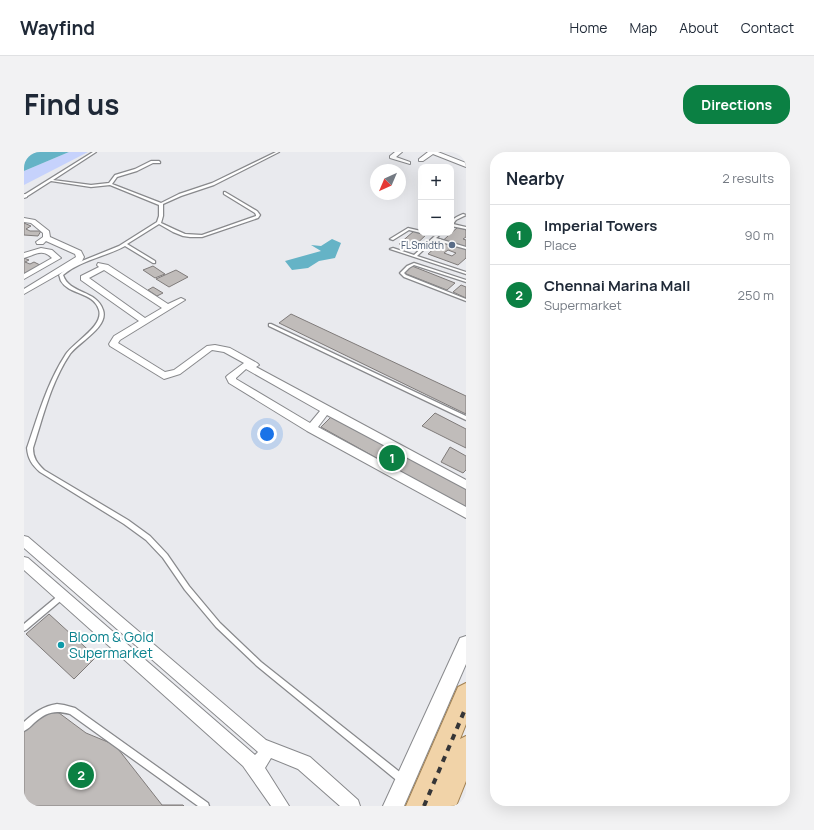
<!DOCTYPE html>
<html lang="en">
<head>
<meta charset="utf-8">
<style>
	:root { --surface:#fff; --page:#f2f2f3; --text:#1f2937; --muted:#747a83; --line:#e0e1e3; --accent:#0b8043 }
	body { margin:0; font-family:Manrope,sans-serif; background:var(--page); color:var(--text) }
	.controls { position:absolute; right:12px; top:12px; display:grid; overflow:hidden; border-radius:8px; box-shadow:0 4px 16px #0002 }
	.controls button { width:36px; height:36px; display:grid; place-items:center; padding:0; border:0; border-bottom:1px solid var(--line); background:var(--surface); color:var(--text); font:20px sans-serif }
	.compass { position:absolute; left:346px; top:12px; width:36px; height:36px; border-radius:50%; background:var(--surface); box-shadow:0 4px 16px #0002; rotate:224deg }
	.you { position:absolute; left:243px; top:282px; width:14px; height:14px; margin:-10px; border:3px solid #fff; border-radius:50%; background:#1a73e8; box-shadow:0 0 0 6px #1a73e833 }
	.badge { display:grid; place-items:center; width:26px; height:26px; border-radius:50%; background:var(--accent); color:#fff; font-size:13px; font-weight:700 }
	.pin { position:absolute; translate:-50% -50%; border:2px solid #fff; box-shadow:0 1px 4px #0006 }
	.list { margin:0; padding:0; list-style:none }
	h2 { display:flex; justify-content:space-between; align-items:center; height:52px; margin:0; padding:0 16px; font-size:17px }
	h2 small { font-size:13px; font-weight:400; color:var(--muted) }
	.list li { display:grid; grid-template-columns:26px 1fr auto; gap:12px; align-items:center; box-sizing:border-box; height:60px; padding:0 16px; border-top:1px solid var(--line) }
	.list b { display:block; font-size:15px; white-space:nowrap }
	.list p { margin:0; font-size:13px; white-space:nowrap; color:var(--muted) }
	.list em { font-size:13px; font-style:normal; color:var(--muted) }
	.map { position:relative; flex:none; width:442px; height:654px; overflow:hidden; border-radius:16px }
	header { display:flex; align-items:center; gap:24px; box-sizing:border-box; height:56px; padding:0 20px; background:var(--surface); border-bottom:1px solid var(--line) }
	header strong { font-size:19px }
	nav { display:flex; gap:22px; margin-inline-start:auto; font-size:14px }
	.intro { display:flex; align-items:center; justify-content:space-between; box-sizing:border-box; height:96px; padding:0 24px }
	h1 { margin:0; font-size:28px }
	.button { padding:10px 18px; border-radius:16px; background:var(--accent); color:#fff; font-size:14px; font-weight:700 }
	main { display:flex; gap:24px; padding:0 24px }
	aside { flex:1; background:var(--surface); border-radius:16px; box-shadow:0 4px 16px #0002 }
	.map>svg:first-child { display:block }
	.green { fill:#c6d2fc }
	.water { fill:#65b3c6 }
	.building { fill:#c0bcba; stroke:#7f7b7a; fill-rule:evenodd }
	.lines { fill:none; stroke-linecap:round; stroke-linejoin:round }
	.service-casing { stroke:#88898c; stroke-width:2.5 }
	.minor-casing { stroke:#88898c; stroke-width:2 }
	.tertiary-casing { stroke:#88898c; stroke-width:2 }
	.primary-casing { stroke:#a18153; stroke-width:2 }
	.service { fill:#fff; fill-rule:evenodd }
	.minor { fill:#fff; fill-rule:evenodd }
	.tertiary { fill:#fff; fill-rule:evenodd }
	.primary { fill:#f1d3a8; fill-rule:evenodd }
	.rail { stroke:#353537; stroke-width:4; stroke-dasharray:6 6; stroke-linecap:butt }
	.service-dot { fill:#5c6f8a; stroke:#fff; stroke-width:1.5 }
	.culture-dot { fill:#0f9aa8; stroke:#fff; stroke-width:1.5 }
	.labels { text-anchor:middle; stroke-width:4; stroke-linejoin:round; paint-order:stroke }
	.far-service-label { font-size:10px; fill:#4e5e75; stroke:#fff; text-anchor:end }
	.near-culture-label { font-size:14px; fill:#0d838f; stroke:#fff; text-anchor:start }
</style>
</head>
<body>
<header>
<strong>Wayfind</strong>
<nav><a>Home</a><a>Map</a><a>About</a><a>Contact</a></nav>
</header>
<div class="intro"><h1>Find us</h1><a class="button">Directions</a></div>
<main>
<div class="map">
<svg width="442" height="654" viewBox="0 0 442 654">
	<rect width="100%" height="100%" fill="#e9eaee"/>
	<path class="green" d="M45,0H64L0,33V19Z"/>
	<path class="water" d="M0,0H45L0,19Z
		M308,87L317,91L311,106L295,109L284,116L268,118L261,109L297,99L287,93L297,94Z"/>
	<path class="building" d="M0,71L7,74L2,77L6,79H17L14,84L0,83Z
		M434,75L442,78V85L439,87L442,88V106L434,113L404,102ZM424,98L432,101L428,104L420,101Z
		M390,79L402,83L388,96L375,92Z
		M0,106L5,108L1,110L6,112L10,110L18,114L0,124Z
		M129,114L141,122L131,126L119,118Z
		M388,114L431,131L423,138L380,121Z
		M152,118L164,125L145,135L132,127Z
		M437,133L442,135V146L429,140Z
		M129,135L139,141L133,144L124,138Z
		M267,162L442,244V262L255,171Z
		M411,261L442,277V296L398,274Z
		M307,265L442,337V356L297,275Z
		M426,295L442,304V318L439,321L417,310Z
		M25,462L72,505L50,527L2,482Z
		M27,555L62,581L91,593L138,653H159L160,654H0V580Z"/>
	<g class="lines">
		<g class="service-casing">
			<path id="service" d="M69,0H72L29,28L67,33L85,31L91,23L111,17L127,9H135L136,10V11H129L113,19L93,25L88,32L137,51L155,42L188,31L252,0H255L190,33L157,44L139,52V64L137,71L152,78L161,82L178,83L232,64V63L231,61L200,42V40H201L233,59L236,63L234,66L178,85H166L159,84L149,80L135,72L103,92L131,109V111H129L101,94C81,105 57,108 39,123C45,142 73,138 79,158C85,175 55,190 46,202C27,230 19,265 9,296C9,306 13,311 20,318L104,368L126,384L143,402L165,434L196,471L237,510L382,625L383,628L382,631L379,632L376,631L233,514L192,475L161,438L139,406L122,388L100,372L16,320C8,313 4,307 3,296C14,264 23,231 42,202C50,190 80,174 75,158C70,140 45,143 37,129C36,127 36,125 35,123L41,118L48,113L95,94L133,70L135,64V53L86,33L67,35L27,29L2,45H0V43Z
				M439,62L442,63L432,68L429,72L442,75V77L427,74C427,66 433,65 439,62Z
				M384,76L397,79V81L385,78L369,88L366,87Z
				M398,81H418L412,86L442,95V97L410,88L393,104L442,120V122L366,97L369,96L390,103L412,83L400,82Z
				M390,111L442,128V130L390,113L385,116L380,121L382,123L442,147V149L380,125L376,121L383,114Z
				M245,172H247L442,264V268L245,174Z
				M38,441L40,442L41,444L40,446L2,478L0,479V472L36,442Z
				M33,552L40,553L51,556L184,651L185,654H174L46,562C30,558 23,560 10,571C7,574 4,577 0,579V570C10,561 19,554 33,552Z"/>
		</g>
		<g class="minor-casing">
			<path id="minor" d="M371,0H378L372,5L386,10V12L366,6V4Z
				M404,0H414L442,11V15L409,2L399,9H395V7Z
				M0,42L3,43V45L0,46Z
				M0,66L11,68L25,79L26,85L57,99L60,105L58,109L0,142V137L52,105L51,102L22,89L19,92H13L12,90L19,85V81L7,71L0,70Z
				M17,96L28,98L37,106L0,127V122L28,106C18,96 11,103 0,106V101Z
				M74,111L84,113L144,152L157,146L161,148L96,188L94,191L141,220L150,218L183,194L191,193L206,196L233,211L235,213L232,215L442,328V337L303,263L294,275L442,355V366L283,279L205,231L202,225L204,223L220,211L200,200L188,198L156,222L140,227L86,194L85,192L90,184L115,169L57,128V124L75,115L73,113ZM80,118L138,156L121,166L65,126ZM222,217L296,259L286,271L212,227V226Z
				M0,384L4,385L242,588L286,605L334,648L336,654H316L274,617L247,606L241,616L265,654H247L219,614L0,418V405L4,406L231,603L234,600L0,396Z"/>
		</g>
		<g class="tertiary-casing">
			<path id="tertiary" d="M442,484V512L380,654H359L436,486Z"/>
		</g>
		<g class="primary-casing">
			<path id="primary" d="M442,531V572L436,587L442,584V629L432,654H382L434,535Z"/>
		</g>
		<use href="#service" class="service"/>
		<use href="#minor" class="minor"/>
		<use href="#tertiary" class="tertiary"/>
		<use href="#primary" class="primary"/>
		<path class="rail" d="M400,654L442,555"/>
	</g>
	<circle class="service-dot" cx="428" cy="93" r="4"/>
	<circle class="culture-dot" cx="37" cy="493" r="4"/>
	<g class="labels">
		<g class="far-service-label">
			<text x="420" y="97">FLSmidth</text>
		</g>
		<g class="near-culture-label">
			<text x="45" y="490">Bloom &amp; Gold<tspan x="45" dy="16">Supermarket</tspan></text>
		</g>
	</g>
</svg>
<div class="controls">
<button>+</button>
<button>−</button>
</div>
<svg class="compass" viewBox="-18 -18 36 36"><path d="M0-13l5 13h-10z" fill="#e53935"/><path d="M0 13l5-13h-10z" fill="#747a83"/></svg>
<div class="you"></div>
<div class="pin badge" style="left:368px;top:306px">1</div>
<div class="pin badge" style="left:57px;top:623px">2</div>
</div>
<aside>
<h2>Nearby<small>2 results</small></h2>
<ul class="list">
<li><span class="badge">1</span><div><b>Imperial Towers</b><p>Place</p></div><em>90 m</em></li>
<li><span class="badge">2</span><div><b>Chennai Marina Mall</b><p>Supermarket</p></div><em>250 m</em></li>
</ul>
</aside>
</main>
</body>
</html>
